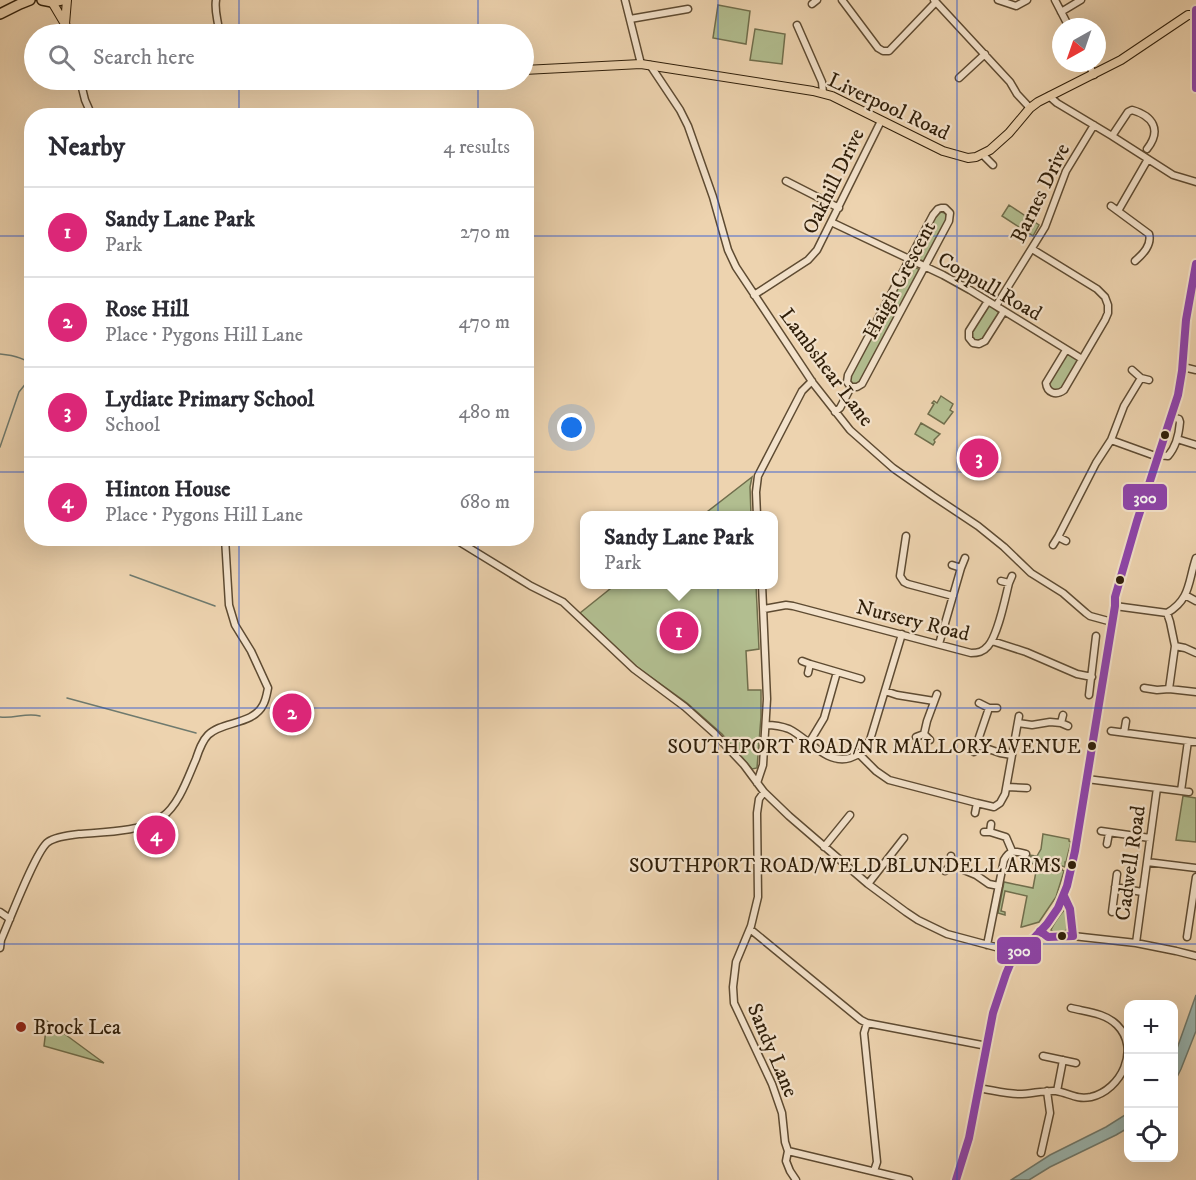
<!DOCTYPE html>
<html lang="en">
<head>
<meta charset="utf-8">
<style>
	:root { --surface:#fff; --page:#f2f2f3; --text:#2b2b33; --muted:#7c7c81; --line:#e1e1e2; --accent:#db2777 }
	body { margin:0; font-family:"IM FELL DW Pica",serif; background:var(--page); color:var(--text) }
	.controls { position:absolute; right:18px; bottom:18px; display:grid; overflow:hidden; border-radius:12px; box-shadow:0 6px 24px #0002 }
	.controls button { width:54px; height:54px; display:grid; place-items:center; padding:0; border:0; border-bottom:2px solid var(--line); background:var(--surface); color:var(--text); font:30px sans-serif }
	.compass { position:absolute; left:1052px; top:18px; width:54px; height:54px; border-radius:50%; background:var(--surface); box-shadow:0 6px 24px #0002; rotate:220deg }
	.you { position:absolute; left:572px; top:428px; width:21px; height:21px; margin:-15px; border:4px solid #fff; border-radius:50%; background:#1a73e8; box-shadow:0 0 0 9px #1a73e833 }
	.badge { display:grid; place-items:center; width:39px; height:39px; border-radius:50%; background:var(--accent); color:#fff; font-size:20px; font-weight:700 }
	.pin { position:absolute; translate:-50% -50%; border:3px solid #fff; box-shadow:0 2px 6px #0006 }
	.popup { position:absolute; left:580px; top:511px; width:198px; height:78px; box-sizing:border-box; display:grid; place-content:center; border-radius:12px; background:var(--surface); filter:drop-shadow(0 2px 4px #0005); font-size:20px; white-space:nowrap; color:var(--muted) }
	.popup b { font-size:22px; color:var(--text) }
	.popup::after { content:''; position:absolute; left:50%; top:100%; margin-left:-12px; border:12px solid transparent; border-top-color:var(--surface) }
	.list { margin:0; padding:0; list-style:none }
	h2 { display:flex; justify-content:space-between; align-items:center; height:78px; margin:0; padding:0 24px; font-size:26px }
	h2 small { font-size:20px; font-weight:400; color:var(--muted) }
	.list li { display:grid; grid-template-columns:39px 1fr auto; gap:18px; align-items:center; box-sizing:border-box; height:90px; padding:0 24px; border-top:2px solid var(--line) }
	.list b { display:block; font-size:22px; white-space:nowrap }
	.list p { margin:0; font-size:20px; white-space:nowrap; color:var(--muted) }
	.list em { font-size:20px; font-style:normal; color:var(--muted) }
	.icon { flex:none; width:33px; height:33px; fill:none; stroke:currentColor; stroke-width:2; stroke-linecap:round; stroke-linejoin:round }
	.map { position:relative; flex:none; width:1196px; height:1180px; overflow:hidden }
	.search { position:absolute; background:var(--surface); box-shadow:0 6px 24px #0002; left:24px; top:24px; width:510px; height:66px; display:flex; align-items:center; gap:15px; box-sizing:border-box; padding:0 21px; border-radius:33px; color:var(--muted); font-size:22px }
	.panel { position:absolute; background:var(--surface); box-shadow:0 6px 24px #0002; left:24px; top:108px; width:510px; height:438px; border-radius:24px }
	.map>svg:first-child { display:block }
	.green { fill:#b2be90; stroke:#706e4c; stroke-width:1.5 }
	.water { fill:#9ab7b2; stroke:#6f7a6e; stroke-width:1.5 }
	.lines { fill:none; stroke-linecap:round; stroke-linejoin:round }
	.stream { stroke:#6f7a6e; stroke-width:1.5 }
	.minor-casing { stroke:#5e4b32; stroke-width:9 }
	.major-casing { stroke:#2f1e09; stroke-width:10 }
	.highway-casing { stroke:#2f1e09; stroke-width:12 }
	.minor { stroke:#f3e2cb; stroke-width:6 }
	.major { stroke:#edd3af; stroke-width:8 }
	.highway { stroke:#edd3af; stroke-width:9 }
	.bus-1-casing { stroke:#f3e2cb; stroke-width:12 }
	.bus-1 { stroke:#8e44ad; stroke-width:8 }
	.grid { fill:none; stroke:#1d4ed8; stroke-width:1.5; stroke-opacity:0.55 }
	.bus-dot { fill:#2f1e09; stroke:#f3e2cb; stroke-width:2 }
	.poi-dot { fill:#8f2418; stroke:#f3e2cb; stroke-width:2 }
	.labels { text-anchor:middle; stroke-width:4.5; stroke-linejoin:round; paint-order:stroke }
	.bus-label { font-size:20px; fill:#2f1e09; stroke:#f3e2cb; text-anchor:end }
	.street-label { font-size:21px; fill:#2f1e09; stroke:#f3e2cb }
	.poi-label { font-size:21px; fill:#2f1e09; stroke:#f3e2cb; text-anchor:start }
	.line-badge { stroke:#f3e2cb; stroke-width:2 }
	.badge-label { font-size:16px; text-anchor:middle; font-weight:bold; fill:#fff }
</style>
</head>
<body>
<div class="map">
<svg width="1196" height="1180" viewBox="0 0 1196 1180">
	<rect width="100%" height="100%" fill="#edd3af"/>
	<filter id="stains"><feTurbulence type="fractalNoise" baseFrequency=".00333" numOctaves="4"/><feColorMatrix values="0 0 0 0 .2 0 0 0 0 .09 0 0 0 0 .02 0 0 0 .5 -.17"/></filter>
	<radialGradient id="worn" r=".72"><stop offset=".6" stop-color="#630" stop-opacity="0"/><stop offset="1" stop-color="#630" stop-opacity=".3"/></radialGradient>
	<path class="green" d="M718,5L750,11L746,44L713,38Z
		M755,29L785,34L782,64L750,60Z
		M1009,205L1039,225L1033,236L1002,216Z
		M941,212L945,213L947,218L925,262L914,257C921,242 928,222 941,212Z
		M909,265L921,270L864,376L857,384H852L849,379L852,371Z
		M991,306L999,313L983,340L977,342L972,338V332L987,307Z
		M1066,355H1070L1077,360V363L1062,388L1056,391C1051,389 1049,387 1049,382Z
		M941,396L953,404L950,410L953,412L944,424L928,414L934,404L932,403L934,401L937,403Z
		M921,423L940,434L934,440L935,442L933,445L915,434Z
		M752,477L750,487L751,515H703Z
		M615,585H756L759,649L746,651L748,690H761V717L757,768L752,769L722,734L687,703L633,664L580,613Z
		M1183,796L1196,798V842L1176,840Z
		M1043,834L1069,839V841L1071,842L1066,862H1065V867L1028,855L1037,856L1041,849Z
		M1027,856L1062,869V870L1064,871L1056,897L1039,922L1022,927H1021L1027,896L1005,891L1001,911L1005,912V915L998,913L1004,882L1033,888L1037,866L1033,864L1027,858Z
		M1067,908L1069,918L1067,930L1060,933L1053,932L1051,930C1053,925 1061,912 1067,908Z
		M47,1021L104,1063L44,1046Z"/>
	<path class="water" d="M1196,995V1031L1181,1069L1174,1083V1057Z
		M1128,1113V1128L1116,1135L1050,1167L1029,1180H1011L1050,1155L1106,1127Z"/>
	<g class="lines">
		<path class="stream" d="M0,354C11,355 25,357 32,366
			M0,447L19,392L27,382
			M130,575L215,606
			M67,698L196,733
			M0,717C15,719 26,712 40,716"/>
		<g class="minor-casing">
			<path id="minor" d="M216,0C214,12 219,22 219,34
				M625,0L641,64
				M842,0L878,48L883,51H889L936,2
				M934,0L1010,82L1017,94L1030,108
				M998,0L1016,6L1027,0
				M1055,0L1069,27
				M812,4L817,0
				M1061,12L1081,0
				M630,19L688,9
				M797,25L822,82L823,93
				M1088,63L1094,75
				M650,65L680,110L688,126L713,197L728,250L736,267L813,383L850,430L893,468L933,496L978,526L1004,547L1031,573L1063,593L1086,613L1090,616L1112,622
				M959,78L985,54
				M80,80L85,100L92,116
				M1049,96L1057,103L1112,136L1173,175L1196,182
				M1112,136L1128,112L1132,110C1153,116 1162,130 1147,149
				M983,155L993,165
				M786,181L839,208
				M1111,206L1149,234C1152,245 1143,254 1135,261
				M941,208H945L950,213L949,221L862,384L857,387H851L847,382L848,375L933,215L938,209Z
				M1118,211L1148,159
				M831,222L943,275L970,290L1082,359
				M1032,249L1097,289L1105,297L1108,305V313L1105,320L1064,390C1056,396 1047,393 1046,383L1066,350
				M754,295L808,260L817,250L881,121
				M988,301L969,331V338L973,343L979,344L985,341L1004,311
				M996,306L1045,227L1066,171L1094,125
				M1183,367L1196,370
				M1132,370L1141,378L1149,380
				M835,412L840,408L851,387
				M1177,439L1196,445
				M1111,440L1158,457
				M1158,455L1168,456C1176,447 1179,434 1180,422L1179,419L1171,417
				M757,516L756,492L758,476L802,391L812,381
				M906,536L900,576L904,582L908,584L953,596
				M1058,537L1096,463L1111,440L1124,406L1141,378
				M453,538L531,586L563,602L634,669L685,707L714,733L744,765L764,792L789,816L868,884L906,912L918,920L947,934L1003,949L1014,955
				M1053,545L1058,537L1066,541
				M952,565L961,568L965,558
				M1001,581L1009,583L1012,576
				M1185,595L1196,601
				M1115,606L1167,613C1191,599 1188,581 1196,558
				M764,609L786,605L793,606L971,653C978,653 983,652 988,646C998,635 1005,599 1009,583
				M1167,613L1170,622L1175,646L1169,689
				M992,641L1026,652L1077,674L1092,677
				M939,644L961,568
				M1175,646L1185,648L1196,653
				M802,661L810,664L808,673
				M810,664L861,679
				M1144,688L1157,690L1169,689L1196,692
				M885,691L897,695L934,701
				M1089,695L1096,636
				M979,703L989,708H997
				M1063,715L1061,723L1068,726
				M1018,723L1032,725L1050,722L1061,723
				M766,725C774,725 781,726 789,729C808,738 826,765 850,758C860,755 866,749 870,740L902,634
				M1111,731L1196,742
				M1124,733L1126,721
				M924,734L927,721L937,694
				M916,737L924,734L930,740
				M809,743L824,718L837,672
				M977,745L1000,753L1012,755
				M974,752L989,708
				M859,754L876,771L889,780L977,803
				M1087,779L1189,792
				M757,783L763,765L767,699L762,584
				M1007,787L1027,788
				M1181,791L1188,741
				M764,792L759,799L757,813L758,897L751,926L736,962L733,987L734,1003L772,1084L782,1113L785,1142L788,1151L786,1161L790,1171L796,1180
				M975,813L977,803L994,807L1000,803L1005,794L1019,716
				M1101,831L1150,838
				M984,832H990L991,824
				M990,832L1006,837L1012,851
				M1107,844L1109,833
				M824,847L850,815
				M1147,862L1196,868
				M952,865L976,875L989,884L999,886
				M945,871L952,865L951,856
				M868,884L904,838
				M1115,887L1142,892
				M1064,896C1072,905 1073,923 1073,936
				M0,912L10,919
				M1112,912L1117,874
				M750,929L861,1020L867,1023L987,1046
				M1040,931L1048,937L1073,936L1136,943L1176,951L1196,956
				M1187,937L1196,877
				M1136,943L1157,788
				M987,945L1004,860C1010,849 1015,851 1026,854
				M0,948L1,940C9,922 36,850 48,842C55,837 70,835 79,834C103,832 143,832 162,817C179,805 188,777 196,759C199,750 202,741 208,735C222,721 253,725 263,705C266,700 267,693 268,688L251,651L235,625L229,605L225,538
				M867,1023L864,1033L877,1162L874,1171
				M1043,1056L1076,1063
				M978,1088C992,1090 1006,1094 1019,1094C1031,1094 1044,1090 1056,1091C1069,1093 1076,1100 1091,1097C1121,1090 1141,1049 1117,1025C1105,1013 1087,1012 1071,1008
				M1057,1091L1063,1060
				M788,1151L909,1180
				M1041,1153L1050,1113L1047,1091"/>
		</g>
		<g class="major-casing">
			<path id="major" d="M52,2L65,24L70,34
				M1196,12V88
				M65,24L67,0
				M524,70L641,64L813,91L832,96L943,151L968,158L976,157L990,150L1009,133L1030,108L1038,102L1121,60L1188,15H1195
				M956,1180L969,1138L993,1013L1006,974L1014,955L1035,937L1047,924L1058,908L1067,886L1075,851L1115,606V597L1137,521L1178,395L1182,371L1186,320L1196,264"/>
		</g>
		<g class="highway-casing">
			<path id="highway" d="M42,0L52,2L62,0
				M0,14L20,4L30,0"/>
		</g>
		<use href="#minor" class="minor"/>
		<use href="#major" class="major"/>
		<use href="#highway" class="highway"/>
		<g class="bus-1-casing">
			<path id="bus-1" d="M1196,10V88
				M1040,931L1048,937L1073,936L1070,909L1064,896
				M956,1180L969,1138L993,1013L1006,974L1014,955L1035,937L1047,924L1058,908L1067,886L1075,851L1115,606V597L1137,521L1178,395L1182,371L1186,320L1196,264"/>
		</g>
		<use href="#bus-1" class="bus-1"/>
	</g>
	<path class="grid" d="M239,0V34M478,0V34M718,0V1180M957,0V1180M239,80V116M478,80V116M0,236H32M526,236H1196M0,472H32M526,472H1196M239,538V1180M478,538V1180M0,708H1196M0,944H1196"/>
	<g class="bus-dot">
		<circle cx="1165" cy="435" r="5"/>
		<circle cx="1120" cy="580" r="5"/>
		<circle cx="1092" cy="746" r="5"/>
		<circle cx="1072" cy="865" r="5"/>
		<circle cx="1062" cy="936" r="5"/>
	</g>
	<circle class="poi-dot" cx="21" cy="1027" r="6"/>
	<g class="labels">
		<g class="bus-label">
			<text x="1081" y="753">SOUTHPORT ROAD/NR MALLORY AVENUE</text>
			<text x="1061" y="872">SOUTHPORT ROAD/WELD BLUNDELL ARMS</text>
		</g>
		<g class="street-label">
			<text transform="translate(889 106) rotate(25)" y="7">Liverpool Road</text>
			<text transform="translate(833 181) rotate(-64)" y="7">Oakhill Drive</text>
			<text transform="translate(1040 193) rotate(-64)" y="7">Barnes Drive</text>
			<text transform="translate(899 280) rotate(-62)" y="7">Haigh Crescent</text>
			<text transform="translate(990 286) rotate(30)" y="7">Coppull Road</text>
			<text transform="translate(827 367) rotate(53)" y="7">Lambshear Lane</text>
			<text transform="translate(913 620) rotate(14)" y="7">Nursery Road</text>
			<text transform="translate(1130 863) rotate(-82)" y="7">Cadwell Road</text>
			<text transform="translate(773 1050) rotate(67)" y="7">Sandy Lane</text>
		</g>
		<g class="poi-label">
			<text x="33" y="1034">Brock Lea</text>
		</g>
	</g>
	<g class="line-badge">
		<rect x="1122" y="483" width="46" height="28" rx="6" fill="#8e44ad"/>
		<rect x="996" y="936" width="46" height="29" rx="6" fill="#8e44ad"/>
	</g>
	<g class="badge-label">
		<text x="1145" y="503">300</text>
		<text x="1019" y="956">300</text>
	</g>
	<rect width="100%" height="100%" filter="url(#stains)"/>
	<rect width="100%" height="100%" fill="url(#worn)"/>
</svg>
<div class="controls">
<button>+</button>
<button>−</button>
<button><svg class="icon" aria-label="locate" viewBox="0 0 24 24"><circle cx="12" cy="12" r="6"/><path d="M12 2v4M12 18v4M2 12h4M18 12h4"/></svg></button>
</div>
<svg class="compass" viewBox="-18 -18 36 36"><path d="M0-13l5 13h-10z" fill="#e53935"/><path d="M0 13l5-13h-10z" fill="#7c7c81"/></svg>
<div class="you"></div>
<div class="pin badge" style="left:679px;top:631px">1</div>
<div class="popup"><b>Sandy Lane Park</b>Park</div>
<div class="pin badge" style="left:292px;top:713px">2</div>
<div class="pin badge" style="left:979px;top:458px">3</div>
<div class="pin badge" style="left:156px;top:835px">4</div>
<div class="search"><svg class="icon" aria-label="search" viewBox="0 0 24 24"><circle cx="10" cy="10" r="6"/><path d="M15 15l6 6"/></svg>Search here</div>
<section class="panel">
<h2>Nearby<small>4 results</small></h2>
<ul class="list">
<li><span class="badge">1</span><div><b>Sandy Lane Park</b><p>Park</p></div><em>270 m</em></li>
<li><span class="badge">2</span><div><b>Rose Hill</b><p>Place · Pygons Hill Lane</p></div><em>470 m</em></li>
<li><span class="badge">3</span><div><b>Lydiate Primary School</b><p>School</p></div><em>480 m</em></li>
<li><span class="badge">4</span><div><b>Hinton House</b><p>Place · Pygons Hill Lane</p></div><em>680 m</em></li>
</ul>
</section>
</div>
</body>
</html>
